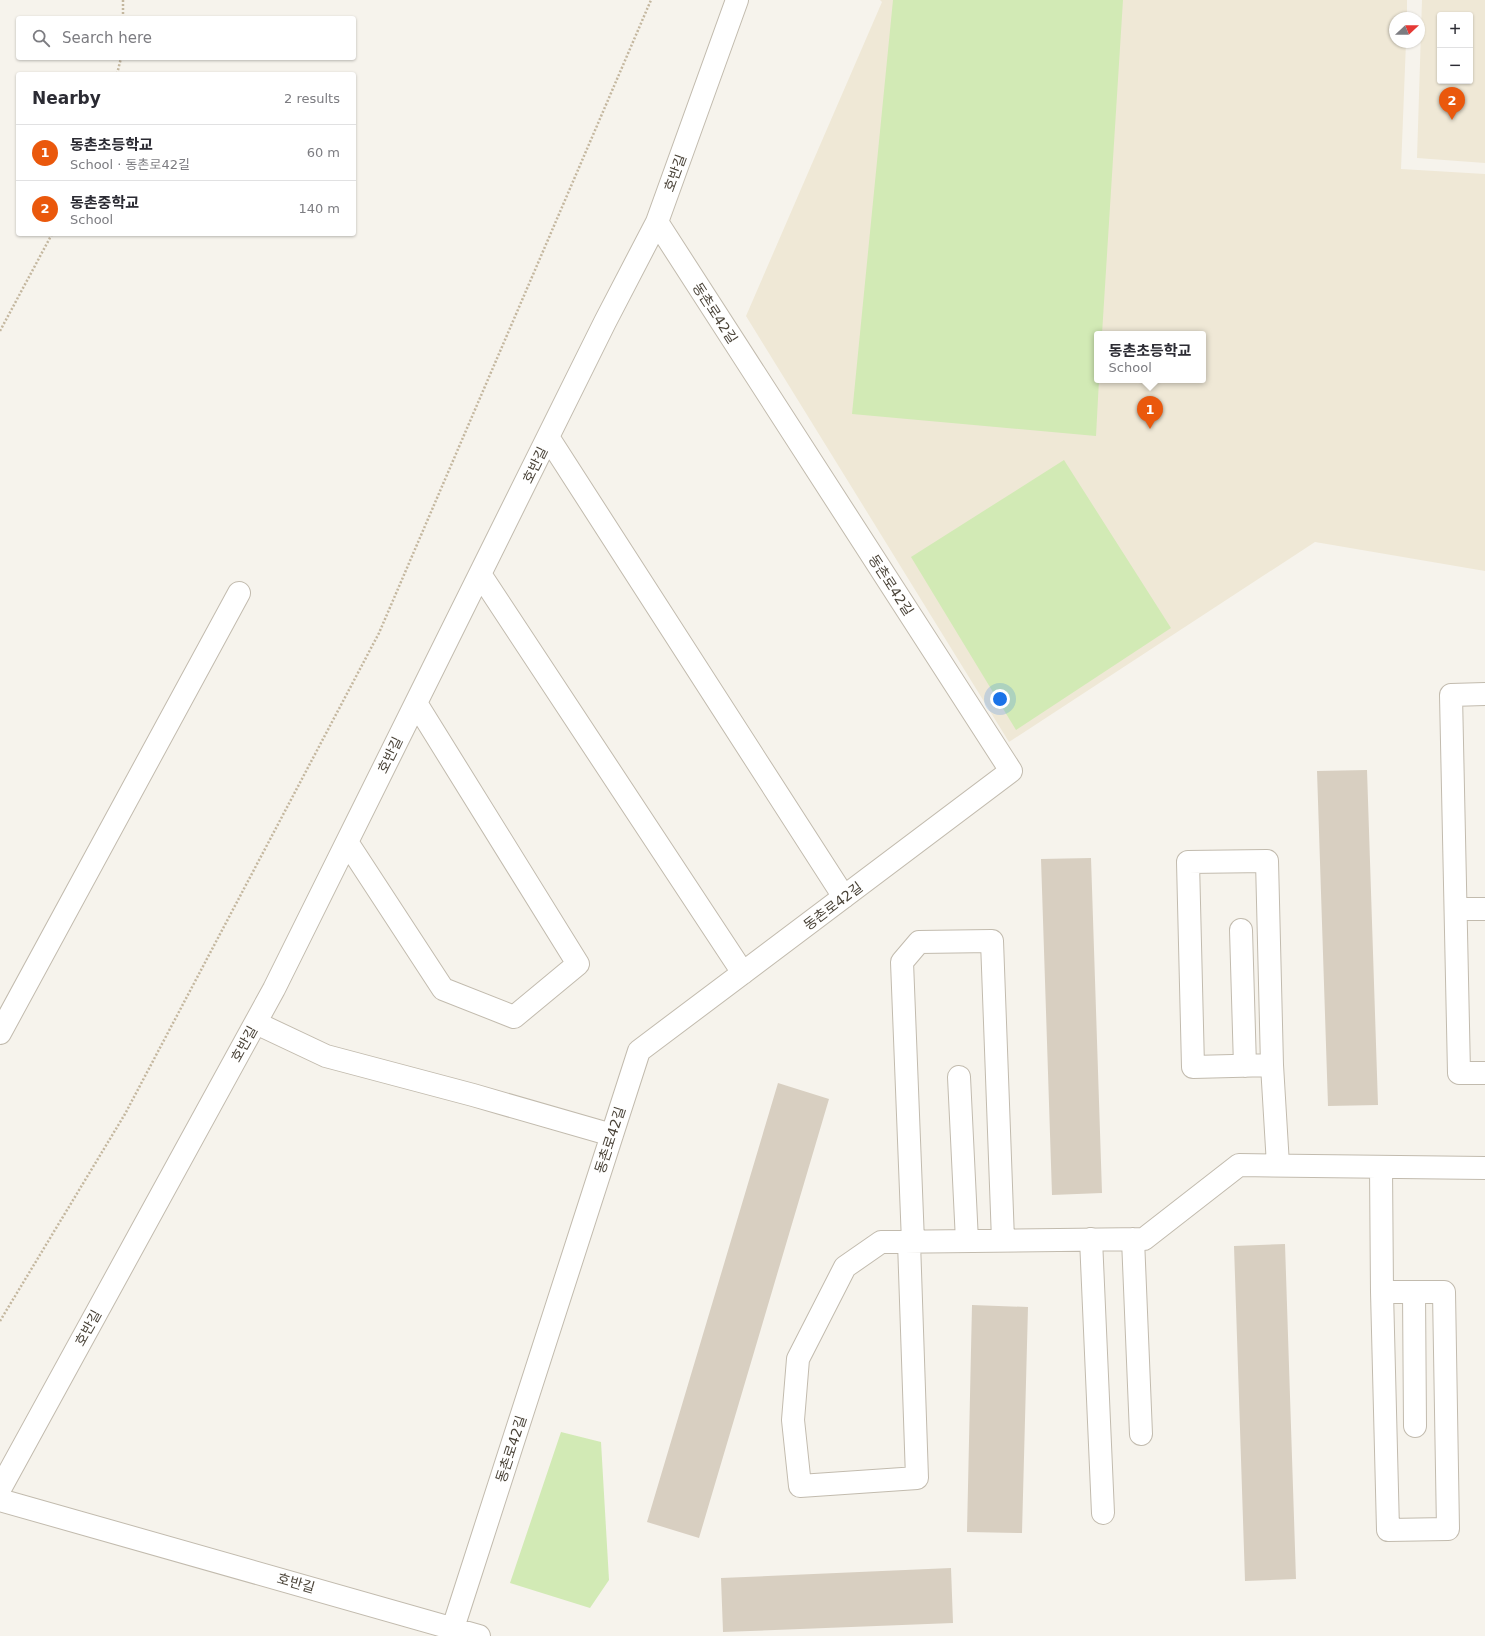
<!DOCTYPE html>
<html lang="en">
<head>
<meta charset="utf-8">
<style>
	:root { --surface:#fff; --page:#f2f2f3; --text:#2b2b33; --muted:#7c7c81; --line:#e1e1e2; --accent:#ea580c }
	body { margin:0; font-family:"DejaVu Sans","Noto Sans KR",sans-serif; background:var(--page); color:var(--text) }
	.controls { position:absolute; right:12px; top:12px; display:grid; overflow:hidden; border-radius:4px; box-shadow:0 1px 3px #0004 }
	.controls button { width:36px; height:36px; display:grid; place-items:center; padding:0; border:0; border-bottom:1px solid var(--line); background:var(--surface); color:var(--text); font:20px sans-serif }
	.compass { position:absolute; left:1389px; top:12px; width:36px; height:36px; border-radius:50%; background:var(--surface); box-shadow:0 1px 3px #0004; rotate:68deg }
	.you { position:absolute; left:1000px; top:699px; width:14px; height:14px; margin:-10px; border:3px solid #fff; border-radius:50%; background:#1a73e8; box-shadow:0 0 0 6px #1a73e833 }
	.badge { display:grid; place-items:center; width:26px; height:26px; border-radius:50%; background:var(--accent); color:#fff; font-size:13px; font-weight:700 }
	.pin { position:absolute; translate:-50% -33px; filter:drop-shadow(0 1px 2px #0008) }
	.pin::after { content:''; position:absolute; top:21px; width:14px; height:12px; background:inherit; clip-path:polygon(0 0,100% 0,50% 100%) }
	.popup { position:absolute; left:1094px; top:331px; width:112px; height:52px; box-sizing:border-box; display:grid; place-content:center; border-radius:4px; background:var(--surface); filter:drop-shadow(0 1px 3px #0005); font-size:13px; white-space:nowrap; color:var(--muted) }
	.popup b { font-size:15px; color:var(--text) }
	.popup::after { content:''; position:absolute; left:50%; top:100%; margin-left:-8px; border:8px solid transparent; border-top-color:var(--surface) }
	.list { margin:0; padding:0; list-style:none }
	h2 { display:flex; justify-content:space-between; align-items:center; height:52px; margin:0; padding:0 16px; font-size:17px }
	h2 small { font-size:13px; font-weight:400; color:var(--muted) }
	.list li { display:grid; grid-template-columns:26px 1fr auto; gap:12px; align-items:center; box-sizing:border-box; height:56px; padding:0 16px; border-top:1px solid var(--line) }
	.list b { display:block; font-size:15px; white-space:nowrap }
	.list p { margin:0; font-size:13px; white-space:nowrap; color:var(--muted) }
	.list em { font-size:13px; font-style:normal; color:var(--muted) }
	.icon { flex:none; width:22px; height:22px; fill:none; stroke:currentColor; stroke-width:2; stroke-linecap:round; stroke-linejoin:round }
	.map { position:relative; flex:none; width:1485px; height:1636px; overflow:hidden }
	.search { position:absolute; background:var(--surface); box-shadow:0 1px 3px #0004; left:16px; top:16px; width:340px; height:44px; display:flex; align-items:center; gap:10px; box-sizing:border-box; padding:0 14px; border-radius:4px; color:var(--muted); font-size:15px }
	.panel { position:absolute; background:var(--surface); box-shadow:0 1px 3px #0004; left:16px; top:72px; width:340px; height:164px; border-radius:4px }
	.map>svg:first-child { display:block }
	.education { fill:#efe8d6; fill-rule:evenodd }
	.green { fill:#d2eab5 }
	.building { fill:#d8cfc1 }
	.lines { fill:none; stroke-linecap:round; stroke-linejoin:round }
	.minor-casing { stroke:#c2bbae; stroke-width:24 }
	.path { stroke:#c4b79f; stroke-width:2.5; stroke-dasharray:2 2; stroke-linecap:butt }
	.minor { stroke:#fff; stroke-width:22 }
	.labels { text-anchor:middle; stroke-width:3; stroke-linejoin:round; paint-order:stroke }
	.street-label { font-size:14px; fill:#4b4439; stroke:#fff }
</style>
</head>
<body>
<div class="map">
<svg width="1485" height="1636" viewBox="0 0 1485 1636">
	<rect width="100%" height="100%" fill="#f6f3ec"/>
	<path class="education" d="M880,0H1407V18H1395V42H1406L1401,169L1485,174V571L1315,542L1009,742L746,316L882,2ZM1097,334H1203V380H1097Z
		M1422,0H1485V163L1417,158ZM1440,15H1470V81H1440Z"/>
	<path class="green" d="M893,0H1123L1102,334H1097V380H1099L1096,436L852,414Z
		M1064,460L1171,628L1016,730L911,557Z
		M561,1432L601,1442L609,1580L590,1608L510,1583Z"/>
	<path class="building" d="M1367,770L1378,1105L1328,1106L1317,771Z
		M1091,858L1102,1193L1052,1195L1041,859Z
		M778,1083L829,1099L699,1538L647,1522Z
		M1285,1244L1296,1579L1245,1581L1234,1246Z
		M972,1305L1028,1307L1022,1533L967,1532Z
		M951,1568L953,1623L723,1632L721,1578Z"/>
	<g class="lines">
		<g class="minor-casing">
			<path id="minor" d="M548,437L844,897
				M480,574L743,973
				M1485,694L1451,695L1459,1073H1485
				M347,842L443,989L514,1017L578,964L416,703
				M1456,909H1485
				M1241,930L1245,1066
				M256,1023L326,1056L473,1095L612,1135
				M0,1033L239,593
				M1272,1065L1267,861L1188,862L1193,1067L1272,1065L1278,1165
				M959,1077L967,1241
				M1381,1167L1382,1292L1388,1530L1448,1529L1444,1292H1382
				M1091,1239L1103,1513
				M1133,1239L1141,1434
				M909,1242L917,1478L800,1486L793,1420L798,1359L845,1267L881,1242L1144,1239L1239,1165L1485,1168
				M913,1242L902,962L919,942L992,941L1003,1240
				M1414,1292L1415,1426
				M0,1489L274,989L605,322L657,222L737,0
				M0,1500L479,1636
				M453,1628L639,1051L1011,771L657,222"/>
		</g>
		<path class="path" d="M123,18V0
			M117,74L121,58
			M0,331L52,234
			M0,1321L125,1114L379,633L651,0"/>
		<use href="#minor" class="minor"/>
	</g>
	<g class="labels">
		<g class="street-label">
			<text transform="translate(675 173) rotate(-70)" y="5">호반길</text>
			<text transform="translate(715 313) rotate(57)" y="5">동촌로42길</text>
			<text transform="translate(535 465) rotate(-64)" y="5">호반길</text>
			<text transform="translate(891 585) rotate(57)" y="5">동촌로42길</text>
			<text transform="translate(390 755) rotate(-64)" y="5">호반길</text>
			<text transform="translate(833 906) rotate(-37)" y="5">동촌로42길</text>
			<text transform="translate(244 1044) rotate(-61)" y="5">호반길</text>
			<text transform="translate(610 1140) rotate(-72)" y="5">동촌로42길</text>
			<text transform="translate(88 1328) rotate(-61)" y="5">호반길</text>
			<text transform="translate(511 1449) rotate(-72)" y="5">동촌로42길</text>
			<text transform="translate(296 1583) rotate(16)" y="5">호반길</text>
		</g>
	</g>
</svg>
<div class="controls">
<button>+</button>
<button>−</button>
</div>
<svg class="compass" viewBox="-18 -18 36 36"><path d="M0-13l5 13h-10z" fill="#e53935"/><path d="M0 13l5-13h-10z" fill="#7c7c81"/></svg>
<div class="you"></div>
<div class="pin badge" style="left:1150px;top:429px">1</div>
<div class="popup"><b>동촌초등학교</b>School</div>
<div class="pin badge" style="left:1452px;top:120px">2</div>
<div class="search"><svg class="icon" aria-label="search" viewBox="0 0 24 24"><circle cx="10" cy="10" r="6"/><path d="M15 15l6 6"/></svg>Search here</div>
<section class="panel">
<h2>Nearby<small>2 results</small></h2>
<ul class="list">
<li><span class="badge">1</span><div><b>동촌초등학교</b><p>School · 동촌로42길</p></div><em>60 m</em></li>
<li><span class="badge">2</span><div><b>동촌중학교</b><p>School</p></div><em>140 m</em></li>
</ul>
</section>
</div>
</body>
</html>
